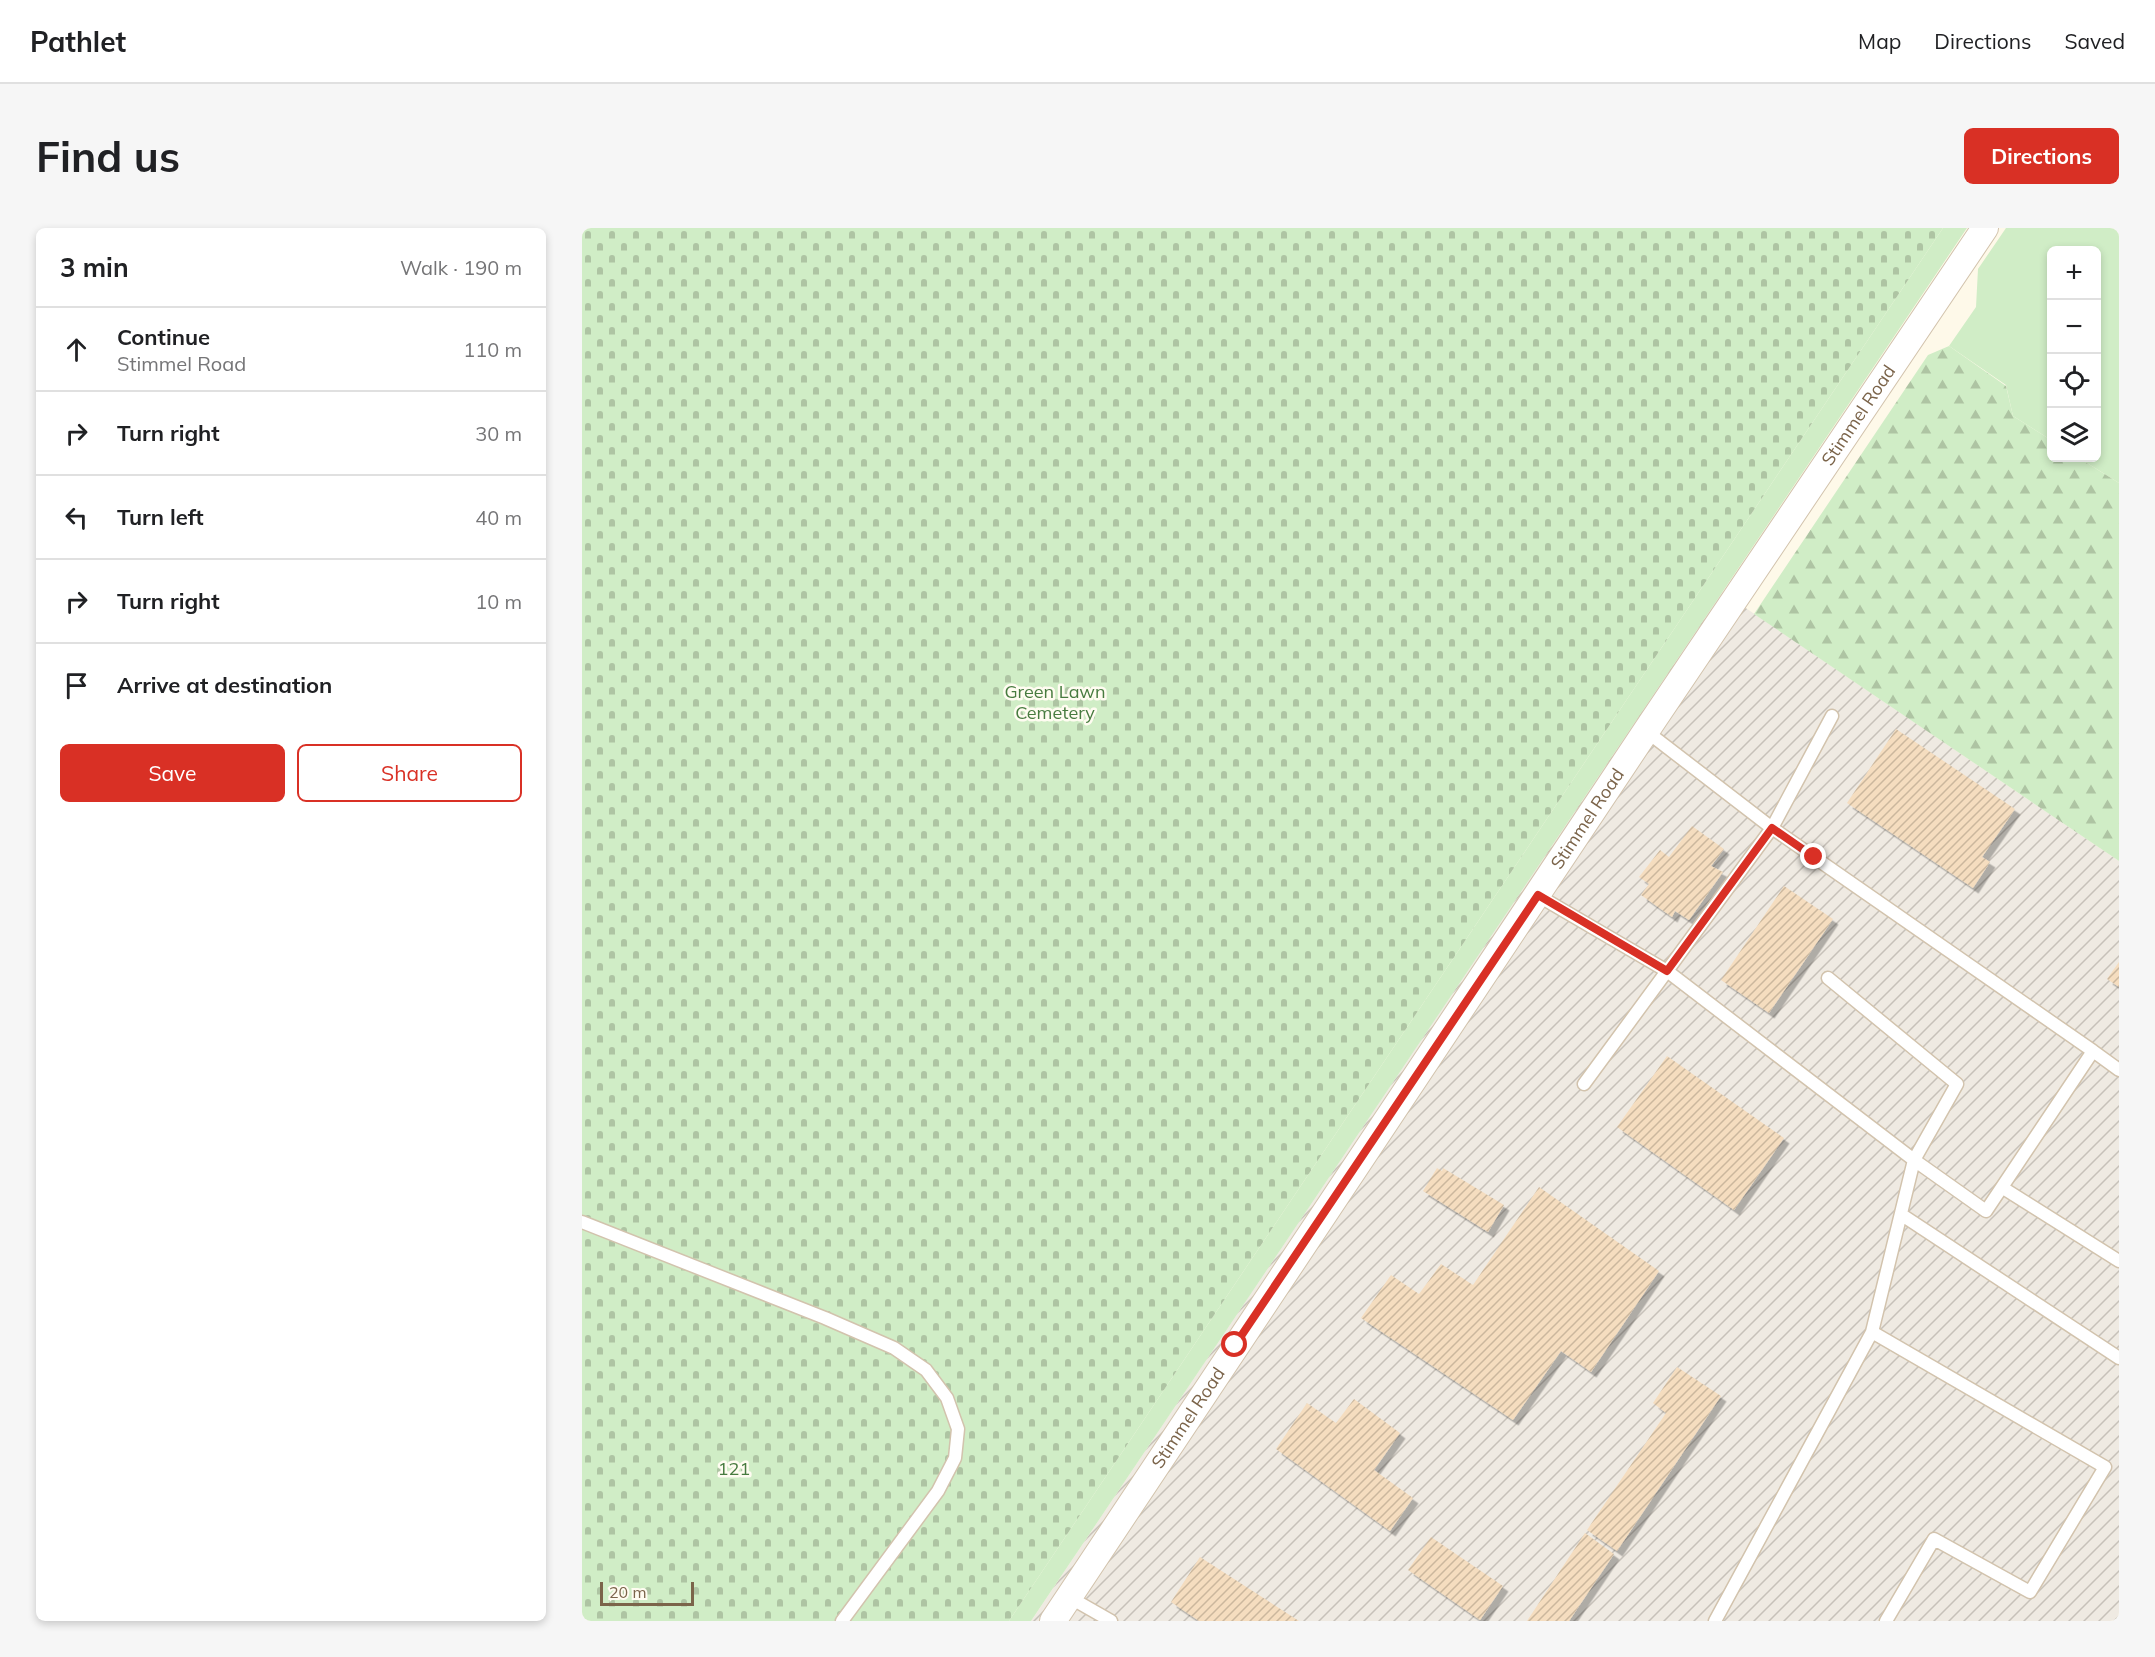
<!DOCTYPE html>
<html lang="en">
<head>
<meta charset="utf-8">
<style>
	:root { --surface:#fff; --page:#f6f6f6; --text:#202124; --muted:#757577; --line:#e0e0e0; --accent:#d93025 }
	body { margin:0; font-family:Mulish,sans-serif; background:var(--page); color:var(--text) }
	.controls { position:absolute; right:18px; top:18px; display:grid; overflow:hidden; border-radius:9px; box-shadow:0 3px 9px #0003 }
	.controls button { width:54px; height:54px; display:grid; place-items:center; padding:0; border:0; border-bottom:2px solid var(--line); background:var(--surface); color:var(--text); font:30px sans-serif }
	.scale { position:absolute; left:18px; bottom:15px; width:94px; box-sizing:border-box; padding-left:6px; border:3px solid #7b644a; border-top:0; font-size:16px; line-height:21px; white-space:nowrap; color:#7b644a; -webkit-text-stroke:4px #fffcf1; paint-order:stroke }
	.stop { position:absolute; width:18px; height:18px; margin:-14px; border:4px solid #d93025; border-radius:50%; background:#fff }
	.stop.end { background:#d93025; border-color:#fff; box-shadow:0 2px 6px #0008 }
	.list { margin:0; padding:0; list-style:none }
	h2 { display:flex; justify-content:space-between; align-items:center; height:78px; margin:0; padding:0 24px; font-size:26px }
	h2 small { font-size:20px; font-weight:400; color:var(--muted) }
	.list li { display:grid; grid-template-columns:39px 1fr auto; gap:18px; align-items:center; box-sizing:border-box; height:84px; padding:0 24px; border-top:2px solid var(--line) }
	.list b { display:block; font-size:22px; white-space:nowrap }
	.list p { margin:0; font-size:20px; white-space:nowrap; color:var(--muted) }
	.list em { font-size:20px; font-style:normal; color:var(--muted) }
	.actions { display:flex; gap:12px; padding:18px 24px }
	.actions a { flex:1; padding:14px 0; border:2px solid var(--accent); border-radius:9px; text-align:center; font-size:21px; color:var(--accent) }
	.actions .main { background:var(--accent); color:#fff }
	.icon { flex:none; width:33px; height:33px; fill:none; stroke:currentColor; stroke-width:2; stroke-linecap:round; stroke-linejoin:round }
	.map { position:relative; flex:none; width:1537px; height:1393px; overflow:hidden; border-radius:9px }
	header { display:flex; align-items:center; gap:36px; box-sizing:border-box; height:84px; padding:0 30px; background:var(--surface); border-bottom:2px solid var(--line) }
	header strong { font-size:28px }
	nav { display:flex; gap:33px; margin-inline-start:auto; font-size:21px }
	.intro { display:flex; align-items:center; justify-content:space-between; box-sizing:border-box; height:144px; padding:0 36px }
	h1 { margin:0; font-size:42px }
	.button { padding:15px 27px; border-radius:9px; background:var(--accent); color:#fff; font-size:21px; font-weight:700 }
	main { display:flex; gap:36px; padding:0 36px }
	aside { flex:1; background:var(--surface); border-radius:9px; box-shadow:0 3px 9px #0003 }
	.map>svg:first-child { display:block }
	.industrial { fill:url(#industrial-furrows) }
	.green { fill:#d0edc6 }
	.forest { fill:url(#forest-firs) }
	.cemetery { fill:url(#cemetery-stones) }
	.building { fill:url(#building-hatch); filter:url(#shadow) }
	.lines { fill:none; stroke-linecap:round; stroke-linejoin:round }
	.lane-casing { stroke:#d2c3ad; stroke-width:15 }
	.street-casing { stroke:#d2c3ad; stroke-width:28 }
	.lane { stroke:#fff; stroke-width:12 }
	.street { stroke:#fff; stroke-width:26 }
	.route { stroke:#d93025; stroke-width:8 }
	.labels { text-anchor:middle; stroke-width:5; stroke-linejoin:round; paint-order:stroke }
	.street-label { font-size:18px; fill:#7b644a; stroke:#fffcf1 }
	.park-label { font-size:18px; fill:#477b3f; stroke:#fffcf1 }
</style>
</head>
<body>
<header>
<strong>Pathlet</strong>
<nav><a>Map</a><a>Directions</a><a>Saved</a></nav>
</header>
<div class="intro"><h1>Find us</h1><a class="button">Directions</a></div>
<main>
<aside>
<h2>3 min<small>Walk · 190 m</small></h2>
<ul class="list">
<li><svg class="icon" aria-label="ahead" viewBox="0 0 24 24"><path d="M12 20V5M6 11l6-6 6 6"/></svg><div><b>Continue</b><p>Stimmel Road</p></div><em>110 m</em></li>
<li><svg class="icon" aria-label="right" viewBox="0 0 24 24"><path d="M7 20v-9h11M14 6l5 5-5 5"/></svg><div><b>Turn right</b></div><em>30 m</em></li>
<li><svg class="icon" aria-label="left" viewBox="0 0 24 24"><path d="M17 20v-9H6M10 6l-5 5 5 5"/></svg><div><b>Turn left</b></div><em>40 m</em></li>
<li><svg class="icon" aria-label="right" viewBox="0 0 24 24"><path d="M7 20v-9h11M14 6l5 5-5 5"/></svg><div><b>Turn right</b></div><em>10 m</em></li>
<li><svg class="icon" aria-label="arrive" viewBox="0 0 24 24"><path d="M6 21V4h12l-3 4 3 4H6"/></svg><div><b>Arrive at destination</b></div></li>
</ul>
<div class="actions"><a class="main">Save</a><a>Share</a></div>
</aside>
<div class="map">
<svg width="1537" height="1393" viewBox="0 0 1537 1393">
	<defs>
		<pattern id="industrial-furrows" width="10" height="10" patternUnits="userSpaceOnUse" patternTransform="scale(1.5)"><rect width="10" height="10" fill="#efeae2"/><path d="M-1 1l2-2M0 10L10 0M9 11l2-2" fill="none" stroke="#c7c1b9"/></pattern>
		<pattern id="forest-firs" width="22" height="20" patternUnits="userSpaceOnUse" patternTransform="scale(1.5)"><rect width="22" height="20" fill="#d0edc6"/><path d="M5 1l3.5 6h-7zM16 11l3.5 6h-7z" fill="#aec4a3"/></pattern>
		<pattern id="cemetery-stones" width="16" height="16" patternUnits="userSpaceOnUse" patternTransform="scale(1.5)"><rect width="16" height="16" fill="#d0edc6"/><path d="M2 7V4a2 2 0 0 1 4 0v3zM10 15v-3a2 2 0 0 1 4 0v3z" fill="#aec4a3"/></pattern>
		<pattern id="building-hatch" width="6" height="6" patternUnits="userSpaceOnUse" patternTransform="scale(1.5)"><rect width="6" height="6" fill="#f5ddbf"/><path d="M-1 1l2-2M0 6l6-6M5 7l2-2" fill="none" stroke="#cbb79d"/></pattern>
		<filter id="shadow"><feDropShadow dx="5.5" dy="5.5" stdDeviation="0" flood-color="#0004"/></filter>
	</defs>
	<rect width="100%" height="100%" fill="#fef9e9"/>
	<path class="industrial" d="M1140,364L1537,633V1393H449Z"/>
	<path class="green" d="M1361,0H1385L449,1393H427Z
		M1424,0H1537V255L1497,230H1514V22H1470L1469,212L1431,188L1424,157L1367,118L1394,79L1396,41Z"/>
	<path class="forest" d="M1367,118L1424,158L1431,188L1469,212L1470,230H1497L1537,255V633L1172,386L1346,127Z"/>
	<path class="cemetery" d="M0,0H1361L427,1393H0Z"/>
	<path class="building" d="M1314,501L1433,581L1400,629L1408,634L1391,660L1265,575Z
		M1110,598L1142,621L1129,638L1141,644L1107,692L1093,683L1090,689L1059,667L1067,656L1057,649L1078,622L1087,629Z
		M1202,658L1251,691L1187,785L1139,752Z
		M1537,734V759L1525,751Z
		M1085,828L1202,910L1152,982L1035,899Z
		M855,940L860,943L861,940L922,977L906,1004L841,963Z
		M957,959L1077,1043L1009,1144L979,1123L931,1192L779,1090L809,1047L837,1066L859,1036L891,1057Z
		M1095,1139L1139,1168L1035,1323L1005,1302L1084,1185L1071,1175Z
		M772,1171L818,1205L792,1242L831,1270L808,1303L694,1221L725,1175L754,1195Z
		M1003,1305L1032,1326L987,1393H945Z
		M849,1309L921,1358L898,1392L826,1342Z
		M618,1329L717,1393H617L589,1374Z"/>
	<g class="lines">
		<g class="lane-casing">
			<path id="lane" d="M955,667L1085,743L1332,932L1404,983L1511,823L1190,600L1064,503
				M1511,823L1537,842
				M1002,856L1190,600L1250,488
				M1421,960L1537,1033
				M1320,987L1537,1130
				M0,994L243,1090L312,1120L344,1142L365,1170L376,1201L373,1230L356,1263L260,1393
				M1290,1104L1523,1239L1448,1364L1352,1311L1304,1393
				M487,1369L529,1393
				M1133,1393L1290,1104L1332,932L1375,856L1246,750"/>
		</g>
		<g class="street-casing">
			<g id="street">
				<path id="s1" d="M471,1393L1064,503L1403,0"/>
			</g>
		</g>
		<use href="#lane" class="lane"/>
		<use href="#street" class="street"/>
	</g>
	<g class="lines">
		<path class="route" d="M653,1117L956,667L1085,743L1190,600L1232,629"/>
	</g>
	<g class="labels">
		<g class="street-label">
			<text dy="6" stroke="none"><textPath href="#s1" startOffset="1450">Stimmel Road</textPath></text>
			<text dy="6" stroke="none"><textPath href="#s1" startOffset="964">Stimmel Road</textPath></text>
			<text dy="6" stroke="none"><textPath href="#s1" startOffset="244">Stimmel Road</textPath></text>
		</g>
		<g class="park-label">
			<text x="473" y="470">Green Lawn<tspan x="473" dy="21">Cemetery</tspan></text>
			<text x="152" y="1247">121</text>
		</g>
	</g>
</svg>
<div class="controls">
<button>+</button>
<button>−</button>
<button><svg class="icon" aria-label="locate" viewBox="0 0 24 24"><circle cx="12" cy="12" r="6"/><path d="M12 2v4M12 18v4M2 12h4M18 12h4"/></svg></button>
<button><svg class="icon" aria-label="layers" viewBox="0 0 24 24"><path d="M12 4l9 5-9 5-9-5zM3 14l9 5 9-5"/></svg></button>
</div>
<div class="scale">20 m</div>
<div class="stop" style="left:653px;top:1117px"></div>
<div class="stop end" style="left:1232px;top:629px"></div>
</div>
</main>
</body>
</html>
